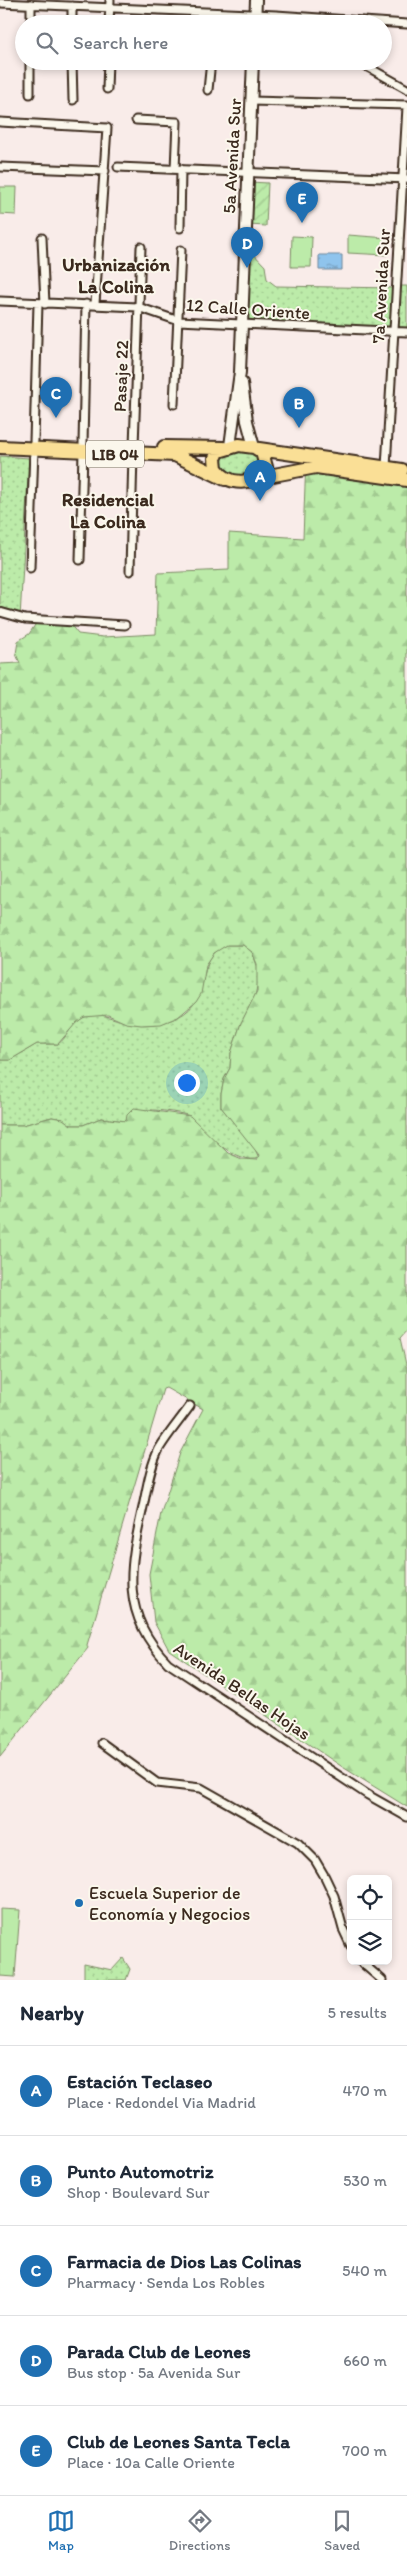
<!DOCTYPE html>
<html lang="en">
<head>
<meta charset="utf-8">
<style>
	:root { --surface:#fff; --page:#f6f6f7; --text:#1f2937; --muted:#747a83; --line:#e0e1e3; --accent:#1f6fb2 }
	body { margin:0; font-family:Itim,sans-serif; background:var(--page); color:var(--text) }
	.controls { position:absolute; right:15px; bottom:15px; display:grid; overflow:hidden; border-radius:8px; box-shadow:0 2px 8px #0003 }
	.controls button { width:45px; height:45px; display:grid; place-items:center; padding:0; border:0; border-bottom:1px solid var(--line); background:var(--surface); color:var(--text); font:25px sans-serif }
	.you { position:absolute; left:186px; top:1082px; width:18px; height:18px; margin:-12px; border:4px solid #fff; border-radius:50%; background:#1a73e8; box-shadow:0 0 0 8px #1a73e833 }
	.badge { display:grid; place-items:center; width:32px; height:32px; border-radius:50%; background:var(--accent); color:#fff; font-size:16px; font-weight:700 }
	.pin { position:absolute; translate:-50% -41px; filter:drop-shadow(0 1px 2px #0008) }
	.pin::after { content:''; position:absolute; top:26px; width:18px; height:15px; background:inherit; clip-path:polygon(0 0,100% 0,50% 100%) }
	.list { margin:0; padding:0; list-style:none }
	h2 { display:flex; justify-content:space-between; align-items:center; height:65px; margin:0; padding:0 20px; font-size:21px }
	h2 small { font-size:16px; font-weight:400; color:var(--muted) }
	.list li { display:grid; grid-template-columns:32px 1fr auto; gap:15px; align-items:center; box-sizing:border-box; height:90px; padding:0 20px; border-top:1px solid var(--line) }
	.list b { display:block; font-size:19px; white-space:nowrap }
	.list p { margin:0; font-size:16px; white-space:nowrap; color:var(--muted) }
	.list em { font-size:16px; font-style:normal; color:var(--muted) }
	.icon { flex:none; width:28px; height:28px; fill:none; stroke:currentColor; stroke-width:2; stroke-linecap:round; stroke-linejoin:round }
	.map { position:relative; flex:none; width:407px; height:1980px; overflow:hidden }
	.search { position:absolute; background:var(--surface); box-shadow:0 2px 8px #0003; left:15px; right:15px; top:15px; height:55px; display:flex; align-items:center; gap:12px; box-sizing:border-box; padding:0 18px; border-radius:28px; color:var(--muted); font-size:19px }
	.sheet { height:515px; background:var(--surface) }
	nav { display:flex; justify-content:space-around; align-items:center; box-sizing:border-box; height:70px; border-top:1px solid var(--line); background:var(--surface); font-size:14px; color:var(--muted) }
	nav a { display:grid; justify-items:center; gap:2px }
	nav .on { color:var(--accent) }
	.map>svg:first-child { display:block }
	.grass { fill:url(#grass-dots); stroke:#7c8a64 }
	.forest { fill:url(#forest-firs); stroke:#7c8a64 }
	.garden { fill:url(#garden-furrows); stroke:#7c8a64 }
	.pitch { fill:#bceba9; stroke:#7c8a64 }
	.water { fill:url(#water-ripples); stroke:#6d869a }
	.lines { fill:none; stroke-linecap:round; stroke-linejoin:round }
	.street-casing { stroke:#3b2a1e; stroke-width:11 }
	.secondary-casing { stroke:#3b2a1e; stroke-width:14 }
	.highway-casing { stroke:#3b2a1e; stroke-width:16 }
	.street { stroke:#fbf7ec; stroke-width:7 }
	.secondary { stroke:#fbf7ec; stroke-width:10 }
	.highway { stroke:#fadf96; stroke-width:12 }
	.poi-dot { fill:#1f6fb2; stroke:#fbf7ec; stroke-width:2 }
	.labels { text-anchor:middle; stroke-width:4; stroke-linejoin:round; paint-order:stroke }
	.shield { fill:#fbf7ec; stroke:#75685c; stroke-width:1 }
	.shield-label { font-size:16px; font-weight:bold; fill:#3b2a1e }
	.street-label { font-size:18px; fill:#3b2a1e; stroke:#fbf7ec }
	.poi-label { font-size:18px; fill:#3b2a1e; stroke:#fbf7ec; text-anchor:start }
	.neighbourhood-label { font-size:19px; font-weight:bold; fill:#3b2a1e; stroke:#fbf7ec }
</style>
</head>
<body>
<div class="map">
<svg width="407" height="1980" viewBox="0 0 407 1980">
	<defs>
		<pattern id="grass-dots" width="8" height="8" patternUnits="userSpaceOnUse" patternTransform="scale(1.25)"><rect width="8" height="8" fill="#bceba9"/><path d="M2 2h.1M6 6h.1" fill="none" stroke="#a2ca91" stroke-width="1.8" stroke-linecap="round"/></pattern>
		<pattern id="forest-firs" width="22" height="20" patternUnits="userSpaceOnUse" patternTransform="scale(1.25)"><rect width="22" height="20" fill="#bceba9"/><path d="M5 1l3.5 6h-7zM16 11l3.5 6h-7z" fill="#a2ca91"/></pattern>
		<pattern id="garden-furrows" width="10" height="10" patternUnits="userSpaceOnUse" patternTransform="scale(1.25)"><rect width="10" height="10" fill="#bceba9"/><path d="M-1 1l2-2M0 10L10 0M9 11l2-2" fill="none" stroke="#a2ca91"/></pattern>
		<pattern id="water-ripples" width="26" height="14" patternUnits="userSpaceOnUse" patternTransform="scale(1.25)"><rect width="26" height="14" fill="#8fc4ed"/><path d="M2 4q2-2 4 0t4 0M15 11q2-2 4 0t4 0" fill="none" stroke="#769fbf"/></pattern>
	</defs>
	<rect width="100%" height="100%" fill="#f9ece9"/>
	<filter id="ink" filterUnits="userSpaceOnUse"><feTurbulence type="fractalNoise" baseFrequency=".02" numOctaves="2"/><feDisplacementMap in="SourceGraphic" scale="10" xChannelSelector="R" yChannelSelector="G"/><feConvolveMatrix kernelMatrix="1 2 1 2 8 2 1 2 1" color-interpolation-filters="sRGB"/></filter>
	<g filter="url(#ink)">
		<path class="grass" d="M247,247L265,266L267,279L276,286L394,288L392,328L245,323Z
			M401,286H407V329L398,328Z
			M238,450L250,451L259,457L261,467C248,477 233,479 222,465L223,457Z
			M0,456L29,458L20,618L0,612Z
			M227,945H243L252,952L258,968V982L255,996L241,1023L231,1053L230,1068L224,1079L221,1094V1107L254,1147L259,1158C238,1166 202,1132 190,1116C179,1112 137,1106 129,1113L126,1121L101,1118L83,1125H71L63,1119L52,1117L23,1125H0V1060H10L37,1044H58C68,1037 70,1025 81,1019C97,1010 110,1018 125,1022C143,1027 162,1025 178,1017C215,999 192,958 227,945Z
			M123,1958L130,1969L126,1980H84V1964L112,1970Z"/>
		<path class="forest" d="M306,460L407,485V1330L400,1338L407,1369V1807L341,1766L169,1650L154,1622L149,1574L161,1513L180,1453L203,1409L166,1388L163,1389L87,1645L88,1648L0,1757V1125H23L52,1117L63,1119L71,1125H83L101,1118L126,1121L127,1115L134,1108L190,1116L228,1153L242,1159L257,1160L259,1155L221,1107V1094L224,1079L230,1068L231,1053L241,1023L257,991V964L252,952L243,945H227L214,953L206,965L201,994L196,1002L178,1017L161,1024L141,1025L126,1023L108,1015L84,1017L76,1023L58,1044H37L10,1060H0V664L20,663L16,654L18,641L29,634L37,622L70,624L78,634L103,637L156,634L158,573L229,570V533L303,538Z"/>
		<path class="garden" d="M250,182L268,183L266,226L248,225Z"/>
		<path class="pitch" d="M0,187H17L16,215L0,214Z
			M348,235L388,238L387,255L348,253Z
			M292,236L312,237L311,267H291Z
			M0,1909L20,1910L15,1977L0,1976Z"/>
		<path class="water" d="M319,255H342V270H319Z"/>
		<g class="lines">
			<g class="street-casing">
				<path id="street" d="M0,3L276,15L407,24
					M278,17L291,24
					M31,24V4
					M72,24V6
					M109,24L110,0
					M214,24V13
					M72,61L73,100
					M357,61L407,89
					M107,89L108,61
					M208,90L211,61
					M30,94V61
					M251,101L407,105
					M136,120L177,122L175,169
					M0,122L107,128L95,304
					M0,167L105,171
					M118,167L407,179
					M180,228L181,169
					M42,238L45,304
					M0,301L138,307L179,321L407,332
					M174,404L181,250
					M34,441L38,304
					M83,444L86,304
					M134,446L141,247
					M386,467L407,107
					M80,560L83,452
					M30,568L34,449
					M130,571L133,454
					M0,612L25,619L125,625
					M190,1406C180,1420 168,1434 159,1449C150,1467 147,1488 143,1507C129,1569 120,1614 168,1663L368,1795L407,1817
					M102,1743L157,1783L201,1788L298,1843L315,1860L325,1877L334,1896L343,1929L351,1946
					M360,1961L382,1980"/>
			</g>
			<g class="secondary-casing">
				<path id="secondary" d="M255,24L256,0
					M242,383L247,421L254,447
					M230,446L240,372L253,61"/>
			</g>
			<g class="highway-casing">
				<path id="highway" d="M239,445L254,447L262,452L266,467C255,486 228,487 216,468L215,458L219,451Z
					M0,447L175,455L225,479
					M164,447L224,448
					M259,449L402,470
					M258,478L316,467L407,480"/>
			</g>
			<use href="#street" class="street"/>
			<use href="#secondary" class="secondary"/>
			<use href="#highway" class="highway"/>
		</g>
	</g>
	<circle class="poi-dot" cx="79" cy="1903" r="5"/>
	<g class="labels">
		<rect class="shield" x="86" y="440.5" width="58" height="27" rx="4"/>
		<g class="shield-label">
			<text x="115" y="460">LIB 04</text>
		</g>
		<g class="street-label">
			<text transform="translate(232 156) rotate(-87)" y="6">5a Avenida Sur</text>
			<text transform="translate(381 286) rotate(-87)" y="6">7a Avenida Sur</text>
			<text transform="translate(248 309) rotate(4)" y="6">12 Calle Oriente</text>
			<text transform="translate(121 376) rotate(-88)" y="6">Pasaje 22</text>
			<text transform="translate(242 1691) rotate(34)" y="6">Avenida Bellas Hojas</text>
		</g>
		<g class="poi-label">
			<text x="89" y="1899">Escuela Superior de<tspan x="89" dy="21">Economía y Negocios</tspan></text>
		</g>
		<g class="neighbourhood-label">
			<text x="116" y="271">Urbanización<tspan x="116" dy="22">La Colina</tspan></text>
			<text x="108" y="506">Residencial<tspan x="108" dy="22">La Colina</tspan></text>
		</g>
	</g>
</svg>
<div class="controls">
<button><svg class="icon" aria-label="locate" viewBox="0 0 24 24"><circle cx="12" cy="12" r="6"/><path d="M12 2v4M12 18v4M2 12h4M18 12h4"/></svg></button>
<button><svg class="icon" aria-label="layers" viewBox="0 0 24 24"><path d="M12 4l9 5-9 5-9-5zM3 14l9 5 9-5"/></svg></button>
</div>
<div class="you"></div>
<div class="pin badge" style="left:260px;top:501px">A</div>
<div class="pin badge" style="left:299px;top:428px">B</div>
<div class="pin badge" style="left:56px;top:418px">C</div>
<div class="pin badge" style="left:247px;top:268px">D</div>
<div class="pin badge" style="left:302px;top:223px">E</div>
<div class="search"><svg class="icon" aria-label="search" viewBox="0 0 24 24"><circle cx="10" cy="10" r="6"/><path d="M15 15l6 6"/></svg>Search here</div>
</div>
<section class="sheet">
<h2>Nearby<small>5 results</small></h2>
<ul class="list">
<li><span class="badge">A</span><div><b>Estación Teclaseo</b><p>Place · Redondel Via Madrid</p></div><em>470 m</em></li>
<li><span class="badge">B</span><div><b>Punto Automotriz</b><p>Shop · Boulevard Sur</p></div><em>530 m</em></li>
<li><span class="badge">C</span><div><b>Farmacia de Dios Las Colinas</b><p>Pharmacy · Senda Los Robles</p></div><em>540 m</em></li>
<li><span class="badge">D</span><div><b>Parada Club de Leones</b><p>Bus stop · 5a Avenida Sur</p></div><em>660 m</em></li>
<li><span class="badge">E</span><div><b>Club de Leones Santa Tecla</b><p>Place · 10a Calle Oriente</p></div><em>700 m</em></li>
</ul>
</section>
<nav>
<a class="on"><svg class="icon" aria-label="map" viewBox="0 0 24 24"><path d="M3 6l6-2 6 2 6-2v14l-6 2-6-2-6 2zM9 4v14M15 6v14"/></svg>Map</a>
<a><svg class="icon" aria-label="directions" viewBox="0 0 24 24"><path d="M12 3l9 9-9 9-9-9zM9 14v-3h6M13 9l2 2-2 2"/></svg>Directions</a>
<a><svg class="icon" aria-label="saved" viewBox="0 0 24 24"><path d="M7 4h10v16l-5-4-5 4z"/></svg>Saved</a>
</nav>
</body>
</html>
